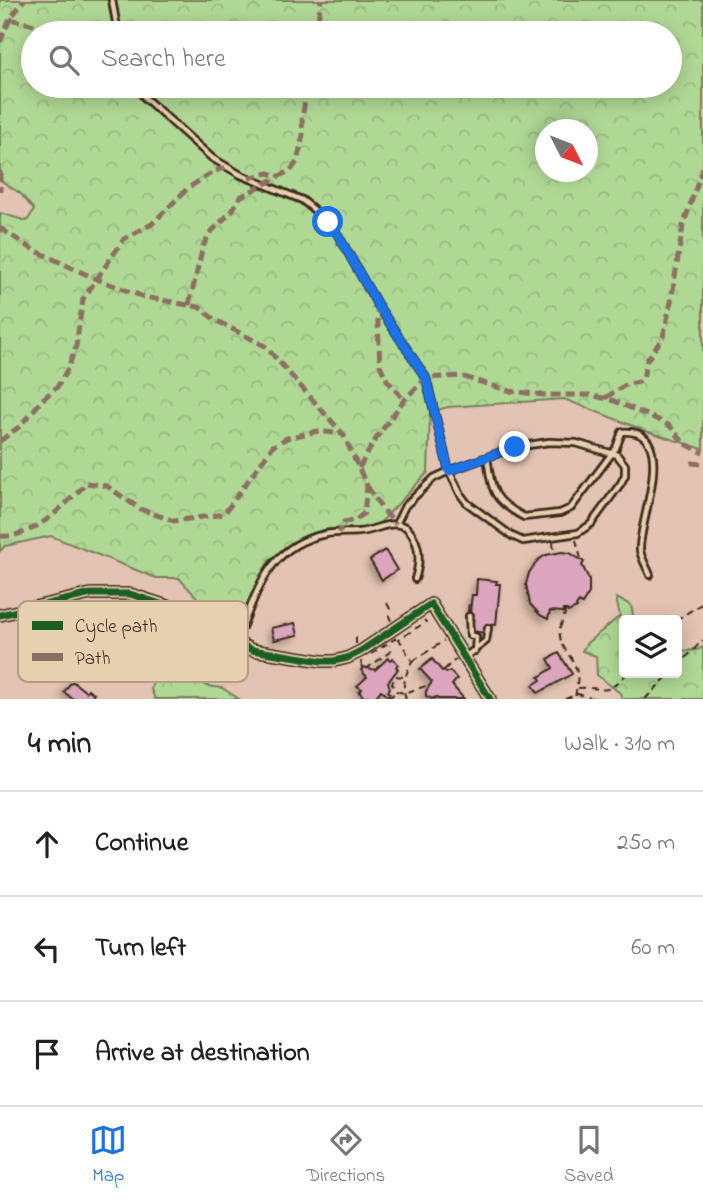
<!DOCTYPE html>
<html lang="en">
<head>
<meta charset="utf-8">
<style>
	:root { --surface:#fff; --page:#f2f2f2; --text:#222; --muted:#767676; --line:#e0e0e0; --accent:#1a73e8 }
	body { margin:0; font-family:"Indie Flower",sans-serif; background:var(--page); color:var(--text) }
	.controls { position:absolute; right:21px; bottom:21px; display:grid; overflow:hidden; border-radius:7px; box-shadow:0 4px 18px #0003 }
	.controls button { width:63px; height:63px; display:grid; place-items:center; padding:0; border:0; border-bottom:2px solid var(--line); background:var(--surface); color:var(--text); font:35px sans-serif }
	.compass { position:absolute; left:535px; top:119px; width:63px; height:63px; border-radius:50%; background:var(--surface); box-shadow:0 4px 18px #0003; rotate:132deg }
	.stop { position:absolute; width:21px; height:21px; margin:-16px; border:5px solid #1a73e8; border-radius:50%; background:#fff }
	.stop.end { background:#1a73e8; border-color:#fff; box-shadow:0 2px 7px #0008 }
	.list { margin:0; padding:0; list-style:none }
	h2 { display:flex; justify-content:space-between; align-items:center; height:91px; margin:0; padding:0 28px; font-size:30px }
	h2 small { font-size:23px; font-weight:400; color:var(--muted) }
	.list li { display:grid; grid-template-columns:46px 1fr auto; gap:21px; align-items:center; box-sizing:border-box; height:105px; padding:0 28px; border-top:2px solid var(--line) }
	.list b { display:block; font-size:26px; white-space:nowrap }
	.list em { font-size:23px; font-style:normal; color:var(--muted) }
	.icon { flex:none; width:38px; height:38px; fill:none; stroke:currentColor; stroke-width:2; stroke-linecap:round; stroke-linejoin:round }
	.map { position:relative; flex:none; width:703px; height:699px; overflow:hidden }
	.search { position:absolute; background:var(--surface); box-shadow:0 4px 18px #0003; left:21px; right:21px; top:21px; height:77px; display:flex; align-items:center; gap:18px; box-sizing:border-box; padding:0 24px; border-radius:38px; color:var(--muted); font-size:26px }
	.sheet { height:406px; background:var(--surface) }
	nav { display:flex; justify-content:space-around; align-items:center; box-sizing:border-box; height:98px; border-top:2px solid var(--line); background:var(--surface); font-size:19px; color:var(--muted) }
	nav a { display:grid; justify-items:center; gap:4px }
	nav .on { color:var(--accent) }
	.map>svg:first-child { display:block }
	.forest { fill:url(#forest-crowns); stroke:#76815a; stroke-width:2; fill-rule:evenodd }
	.building { fill:#daa5bd; stroke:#3b2a1e; stroke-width:2; filter:url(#shadow) }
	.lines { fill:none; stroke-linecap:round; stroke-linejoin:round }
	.lane-casing { stroke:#3b2a1e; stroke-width:10 }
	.street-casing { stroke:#3b2a1e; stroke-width:14 }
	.path { stroke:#3b2a1e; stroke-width:2; stroke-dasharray:7 5; stroke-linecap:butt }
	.lane { stroke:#e7d0af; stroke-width:4.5 }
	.street { stroke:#e7d0af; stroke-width:9 }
	.quiet { stroke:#8d6e63; stroke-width:5; stroke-dasharray:10 5; stroke-linecap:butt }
	.cycleway-casing { stroke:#e7d0af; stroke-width:11 }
	.cycleway { stroke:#1b5e20; stroke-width:7 }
	.route { stroke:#1a73e8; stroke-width:9 }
	.key { fill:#e7d0af; stroke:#b39e84; stroke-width:2 }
	.key-label { font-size:19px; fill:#3b2a1e }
</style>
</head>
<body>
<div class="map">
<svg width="703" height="699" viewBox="0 0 703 699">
	<defs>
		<pattern id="forest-crowns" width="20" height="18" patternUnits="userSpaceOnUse" patternTransform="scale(1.75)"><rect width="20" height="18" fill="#b0d895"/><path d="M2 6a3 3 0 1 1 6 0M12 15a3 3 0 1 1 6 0" fill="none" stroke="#98ba80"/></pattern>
		<filter id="shadow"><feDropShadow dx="-3.5" dy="3.5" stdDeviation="3.5" flood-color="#0004"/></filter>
	</defs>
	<rect width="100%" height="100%" fill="#e3c3b3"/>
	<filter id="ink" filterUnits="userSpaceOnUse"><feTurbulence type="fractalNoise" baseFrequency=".0143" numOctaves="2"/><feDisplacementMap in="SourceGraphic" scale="14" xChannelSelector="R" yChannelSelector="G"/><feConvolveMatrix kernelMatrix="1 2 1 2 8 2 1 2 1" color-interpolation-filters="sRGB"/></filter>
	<g filter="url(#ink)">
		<path class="forest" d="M0,0H703V449L646,431L564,399L448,407L430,412L428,472L380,523L367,528L329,529L310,534L290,544L269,561L259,577L240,620L224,627L179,578H156L51,536L5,546L0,551V213L27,221L34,210L21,194L0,180ZM33,33H670V86H33ZM546,130H588V172H546Z
			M616,598L631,605L634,620H624V673H677V651L697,650L703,647V699H622L620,693L597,675L596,656L582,651L587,643L620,616Z
			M168,657L183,663L191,676L207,686L222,688L239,699H155L151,689L156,669Z"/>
		<path class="building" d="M385,550L397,570L382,580L370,560Z
			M562,552L570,553L584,562L582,565L589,579V593L582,604L579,602L576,606L577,608L568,612L567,610H563V612L550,611L548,619L540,615L530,604L526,584L529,573L538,560L546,555Z
			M477,579L497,581L496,584H500L496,625L486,624L485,633L472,631L474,614L470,613L471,603L472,595H476Z
			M295,623L298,635L274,640L271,628Z
			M559,653L572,674L538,693L533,685L541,680L539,677L553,668L548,659Z
			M388,658L390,660L393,658L398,664L396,667L398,669L388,682L390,688L388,691L390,693L388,696L381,690L374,699L368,696L366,699L359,692L362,689L357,686L367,677L361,670L364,667L375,670Z
			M432,659L442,671L444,670L446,673L450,671L457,679L452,685L464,699H438L436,697L432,699L426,696V691L432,682L420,669Z
			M72,681L86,692L88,689L94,694L90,699H73L64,692Z"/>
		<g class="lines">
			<g class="lane-casing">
				<path id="lane" d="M112,0L118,33
					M136,86L145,98L212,158L241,175L302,200L329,222L338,235L377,304L426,378L449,471L461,495L467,503L512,536L523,541L578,533L591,524L621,483L625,475V465L617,455L576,443L549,442L515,447L449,471L434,478L405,506L396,524
					M487,457C492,491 492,500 524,517L560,513L571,508L616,448L622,432C681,427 638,522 640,550C641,558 647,567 650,575
					M469,616L470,635L476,637L475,651
					M222,631L236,627L244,619
					M237,640C257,593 267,545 326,534C337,532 348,533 359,532C376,531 389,519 406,527C421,542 421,560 415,579
					M465,657L486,641L488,628"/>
			</g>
			<g class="street-casing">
				<path id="street" d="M0,615L91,594H130L170,607L252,650L322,661H334L347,658L361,651L431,604L490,699"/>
			</g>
			<path class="path" d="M576,540L581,559
				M553,542L554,552
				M387,603L390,609L389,616L391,621
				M565,610C565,620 558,626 560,636C562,649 571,655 575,666C580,678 576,687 575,699
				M468,611L469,603H471
				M676,620L703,603
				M356,644V636
				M371,654L396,638
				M361,661L362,669
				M413,661L444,641
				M677,667L703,640
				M366,669L390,652L389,645
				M444,670L456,659
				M403,677L396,676L392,683L396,691L404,693L426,686L428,688
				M578,688C611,686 600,699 628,673
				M389,695L391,697L395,692
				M434,698L435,699
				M406,699C401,685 406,674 412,661L399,639L426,622L424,620
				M565,699L578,694L595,699
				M645,699L671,673"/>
			<use href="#lane" class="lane"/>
			<use href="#street" class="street"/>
			<path class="quiet" d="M10,19L67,33
				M316,33L321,0
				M0,42L10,19L24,0
				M0,171V191
				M249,178L268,173L280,176
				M0,228L32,249L94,278L144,297L199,307L215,320L265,346L343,434L367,486L364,513L356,520L344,522L340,526V533
				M377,304L380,365L387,380L404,400
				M189,305L203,246L211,232L232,211L240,197L291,170L297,162L303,135L302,120L307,86
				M605,398L627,384L639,382L643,378L647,360L663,337L671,302L683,226L703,167
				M0,441L19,427L43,399L58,386L68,368L76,346L83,299L124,239L152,224L188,188L213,172L226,167
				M691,463L703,464
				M359,468L377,437L404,400L426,378L461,376L510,391L544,395H589L612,400L661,421L670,426L684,443L703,453
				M367,486L383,510L396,524
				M0,536C34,539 64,505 87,483L107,486L140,509L174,521L224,514L273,446L287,438L318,431L342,434"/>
			<g class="cycleway-casing">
				<path id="cycleway" d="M0,615L91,594H130L170,607L252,650L322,661H334L347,658L361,651L431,604L490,699"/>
			</g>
			<use href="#cycleway" class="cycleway"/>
		</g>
	</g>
	<g class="lines" filter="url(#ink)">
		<path class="route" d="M328,222L338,235L377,304L426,378L449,471L515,447"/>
	</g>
	<rect x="18" y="601" width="230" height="81" rx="10" class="key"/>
	<rect x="32" y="621" width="31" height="9" fill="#1b5e20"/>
	<rect x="32" y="653" width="31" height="8" fill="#8d6e63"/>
	<g class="key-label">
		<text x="75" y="632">Cycle path</text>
		<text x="75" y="664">Path</text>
	</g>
</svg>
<div class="controls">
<button><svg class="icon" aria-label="layers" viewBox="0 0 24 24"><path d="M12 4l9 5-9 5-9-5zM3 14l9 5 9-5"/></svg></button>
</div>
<svg class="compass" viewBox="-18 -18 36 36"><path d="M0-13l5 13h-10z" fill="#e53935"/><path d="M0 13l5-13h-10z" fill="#767676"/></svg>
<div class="stop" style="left:328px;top:222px"></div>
<div class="stop end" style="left:515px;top:447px"></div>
<div class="search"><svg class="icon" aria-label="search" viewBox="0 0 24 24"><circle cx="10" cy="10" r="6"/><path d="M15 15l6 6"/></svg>Search here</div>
</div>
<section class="sheet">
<h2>4 min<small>Walk · 310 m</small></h2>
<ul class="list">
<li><svg class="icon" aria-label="ahead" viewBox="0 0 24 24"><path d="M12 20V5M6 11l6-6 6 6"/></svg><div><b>Continue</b></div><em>250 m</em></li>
<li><svg class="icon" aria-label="left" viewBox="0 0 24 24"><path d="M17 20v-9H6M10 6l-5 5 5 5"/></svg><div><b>Turn left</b></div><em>60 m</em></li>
<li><svg class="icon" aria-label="arrive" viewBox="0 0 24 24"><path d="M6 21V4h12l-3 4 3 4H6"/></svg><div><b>Arrive at destination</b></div></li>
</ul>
</section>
<nav>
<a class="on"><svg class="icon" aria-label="map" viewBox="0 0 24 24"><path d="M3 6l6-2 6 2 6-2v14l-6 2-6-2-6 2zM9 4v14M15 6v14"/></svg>Map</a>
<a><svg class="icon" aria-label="directions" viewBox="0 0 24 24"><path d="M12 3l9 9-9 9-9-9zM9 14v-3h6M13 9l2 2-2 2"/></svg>Directions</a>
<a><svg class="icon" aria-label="saved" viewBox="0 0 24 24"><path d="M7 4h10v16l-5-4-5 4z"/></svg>Saved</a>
</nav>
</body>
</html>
